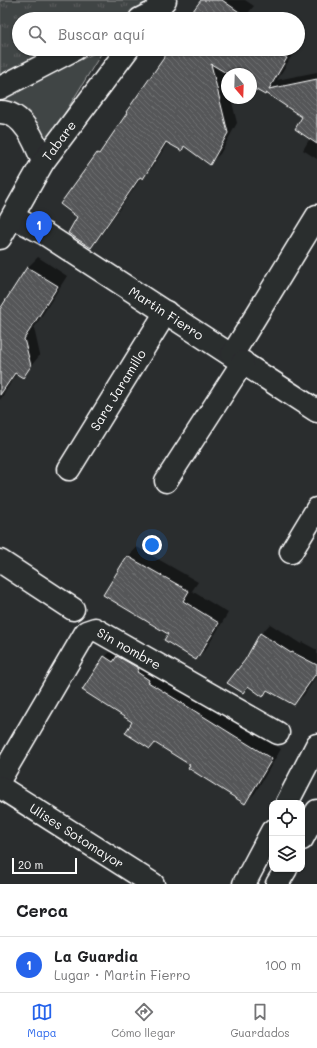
<!DOCTYPE html>
<html lang="es">
<head>
<meta charset="utf-8">
<style>
	:root { --surface:#fff; --page:#f6f6f6; --text:#202124; --muted:#757577; --line:#e0e0e0; --accent:#2563eb }
	body { margin:0; font-family:Mali,sans-serif; background:var(--page); color:var(--text) }
	.controls { position:absolute; right:12px; bottom:12px; display:grid; overflow:hidden; border-radius:8px; box-shadow:0 1px 3px #0004 }
	.controls button { width:36px; height:36px; display:grid; place-items:center; padding:0; border:0; border-bottom:1px solid var(--line); background:var(--surface); color:var(--text); font:20px sans-serif }
	.compass { position:absolute; left:221px; top:68px; width:36px; height:36px; border-radius:50%; background:var(--surface); box-shadow:0 1px 3px #0004; rotate:161deg }
	.scale { position:absolute; left:12px; bottom:10px; width:65px; box-sizing:border-box; padding-left:4px; border:2px solid #fff; border-top:0; font-size:11px; line-height:14px; white-space:nowrap; color:#fff; -webkit-text-stroke:3px #2a2d2e; paint-order:stroke }
	.you { position:absolute; left:152px; top:545px; width:14px; height:14px; margin:-10px; border:3px solid #fff; border-radius:50%; background:#1a73e8; box-shadow:0 0 0 6px #1a73e833 }
	.badge { display:grid; place-items:center; width:26px; height:26px; border-radius:50%; background:var(--accent); color:#fff; font-size:13px; font-weight:700 }
	.pin { position:absolute; translate:-50% -33px; filter:drop-shadow(0 1px 2px #0008) }
	.pin::after { content:''; position:absolute; top:21px; width:14px; height:12px; background:inherit; clip-path:polygon(0 0,100% 0,50% 100%) }
	.list { margin:0; padding:0; list-style:none }
	h2 { display:flex; justify-content:space-between; align-items:center; height:52px; margin:0; padding:0 16px; font-size:17px }
	h2 small { font-size:13px; font-weight:400; color:var(--muted) }
	.list li { display:grid; grid-template-columns:26px 1fr auto; gap:12px; align-items:center; box-sizing:border-box; height:56px; padding:0 16px; border-top:1px solid var(--line) }
	.list b { display:block; font-size:15px; white-space:nowrap }
	.list p { margin:0; font-size:13px; white-space:nowrap; color:var(--muted) }
	.list em { font-size:13px; font-style:normal; color:var(--muted) }
	.icon { flex:none; width:22px; height:22px; fill:none; stroke:currentColor; stroke-width:2; stroke-linecap:round; stroke-linejoin:round }
	.map { position:relative; flex:none; width:317px; height:884px; overflow:hidden }
	.search { position:absolute; background:var(--surface); box-shadow:0 1px 3px #0004; left:12px; right:12px; top:12px; height:44px; display:flex; align-items:center; gap:10px; box-sizing:border-box; padding:0 14px; border-radius:22px; color:var(--muted); font-size:15px }
	.sheet { height:108px; background:var(--surface) }
	nav { display:flex; justify-content:space-around; align-items:center; box-sizing:border-box; height:56px; border-top:1px solid var(--line); background:var(--surface); font-size:11px; color:var(--muted) }
	nav a { display:grid; justify-items:center; gap:2px }
	nav .on { color:var(--accent) }
	.map>svg:first-child { display:block }
	.grass { fill:#414445; stroke:#a0a2a2 }
	.park { fill:url(#park-tufts); stroke:#a0a2a2 }
	.shadow { fill:#0007 }
	.building { fill:url(#building-back-hatch); stroke:#fff }
	.lines { fill:none; stroke-linecap:round; stroke-linejoin:round }
	.minor-casing { stroke:#fff; stroke-width:25 }
	.secondary-casing { stroke:#fff; stroke-width:25 }
	.minor { stroke:#2a2d2e; stroke-width:22 }
	.secondary { stroke:#2a2d2e; stroke-width:22 }
	.labels { text-anchor:middle; stroke-width:3; stroke-linejoin:round; paint-order:stroke }
	.street-label { font-size:13px; fill:#fff; stroke:#2a2d2e }
</style>
</head>
<body>
<div class="map">
<svg width="317" height="884" viewBox="0 0 317 884">
	<defs>
		<pattern id="park-tufts" width="24" height="20" patternUnits="userSpaceOnUse"><rect width="24" height="20" fill="#414445"/><path d="M3 7l-1-3M5 7V3M7 7l1-3M15 17l-1-3M17 17v-4M19 17l1-3" fill="none" stroke="#5e6061"/></pattern>
		<pattern id="building-back-hatch" width="6" height="6" patternUnits="userSpaceOnUse"><rect width="6" height="6" fill="#555758"/><path d="M-1 5l2 2M0 0l6 6M5-1l2 2" fill="none" stroke="#6e7071"/></pattern>
	</defs>
	<rect width="100%" height="100%" fill="#2a2d2e"/>
	<filter id="ink" filterUnits="userSpaceOnUse"><feTurbulence type="fractalNoise" baseFrequency=".025" numOctaves="2"/><feDisplacementMap in="SourceGraphic" scale="8" xChannelSelector="R" yChannelSelector="G"/><feConvolveMatrix kernelMatrix="1 2 1 2 8 2 1 2 1" color-interpolation-filters="sRGB"/></filter>
	<g filter="url(#ink)">
		<path class="grass" d="M104,49L46,144C36,118 27,108 0,101V96Z"/>
		<path class="park" d="M0,0H165L140,19H19V49H75L0,84Z"/>
		<path class="shadow" d="M202,0H245L254,6L243,19H189Z
			M167,49H296L277,80L317,72V159L303,150L310,138L303,117L267,92L265,94L251,86V74H230L225,71L227,81V98H231L237,123L220,154L210,163L185,146L181,150L168,142L152,168L142,177L100,237L91,247L78,217L98,154L106,145L170,52Z
			M38,257L67,276L34,328L40,355L22,377L17,373L0,400V310L28,267Z
			M137,547L198,582L192,591L228,613L206,649L196,659L169,634L128,557Z
			M270,624L301,644L302,642L317,650V675L304,695L294,704L269,690L263,696L249,686L243,692L246,661L261,634Z
			M115,647L281,749L255,793L245,803L191,764L156,743L150,748L133,722L105,657Z"/>
		<path class="building" d="M201,0H222L245,16L242,19H187Z
			M166,49H271L287,58L269,89L317,79V144L295,129L302,117L266,93L265,95L251,87V74H228L211,64L228,133L210,165L184,146L182,151L166,142L143,179L140,177L91,248L68,233L77,217L60,204L97,153L99,154L127,113L126,112L168,52Z
			M27,267L58,286L24,339L31,366L23,378L15,373L0,395V309Z
			M127,556L189,591L183,601L219,623L196,660L164,640L168,634L103,595Z
			M260,633L291,653L292,652L317,665V672L294,705L267,690L263,697L248,686L243,693L227,683L245,660Z
			M104,656L113,662L117,656L133,665L139,669L137,672L149,680L148,682L272,759L245,804L188,768L190,765L155,743L150,749L125,733L132,722L82,690Z"/>
		<g class="lines">
			<g class="minor-casing">
				<g id="minor">
					<path d="M140,19L154,12L165,0"/>
					<path d="M0,88L75,49"/>
					<path d="M0,112C24,112 36,144 43,162"/>
					<path id="s1" d="M13,217L45,234L317,411"/>
					<path id="s2" d="M0,238L43,162L128,49"/>
					<path d="M232,355L317,216"/>
					<path id="s3" d="M69,469L166,312"/>
					<path d="M166,481L243,362"/>
					<path d="M291,552L317,509"/>
					<path d="M0,561L73,609"/>
					<path id="s4" d="M0,779L86,632L95,629L278,733"/>
					<path id="s5" d="M0,787L153,884"/>
				</g>
			</g>
			<g class="secondary-casing">
				<path id="secondary" d="M287,803L317,745
					M302,839L317,811
					M244,884L272,831
					M277,884L286,869"/>
			</g>
			<use href="#minor" class="minor"/>
			<use href="#secondary" class="secondary"/>
		</g>
	</g>
	<g class="labels">
		<g class="street-label">
			<text dy="5" stroke="none"><textPath href="#s2" startOffset="114">Tabare</textPath></text>
			<text dy="5" stroke="none"><textPath href="#s1" startOffset="181">Martin Fierro</textPath></text>
			<text dy="5" stroke="none"><textPath href="#s3" startOffset="93">Sara Jaramillo</textPath></text>
			<text dy="5" stroke="none"><textPath href="#s4" startOffset="219">Sin nombre</textPath></text>
			<text dy="5" stroke="none"><textPath href="#s5" startOffset="91">Ulises Sotomayor</textPath></text>
		</g>
	</g>
</svg>
<div class="controls">
<button><svg class="icon" aria-label="locate" viewBox="0 0 24 24"><circle cx="12" cy="12" r="6"/><path d="M12 2v4M12 18v4M2 12h4M18 12h4"/></svg></button>
<button><svg class="icon" aria-label="layers" viewBox="0 0 24 24"><path d="M12 4l9 5-9 5-9-5zM3 14l9 5 9-5"/></svg></button>
</div>
<svg class="compass" viewBox="-18 -18 36 36"><path d="M0-13l5 13h-10z" fill="#e53935"/><path d="M0 13l5-13h-10z" fill="#757577"/></svg>
<div class="scale">20 m</div>
<div class="you"></div>
<div class="pin badge" style="left:39px;top:244px">1</div>
<div class="search"><svg class="icon" aria-label="search" viewBox="0 0 24 24"><circle cx="10" cy="10" r="6"/><path d="M15 15l6 6"/></svg>Buscar aquí</div>
</div>
<section class="sheet">
<h2>Cerca<small></small></h2>
<ul class="list">
<li><span class="badge">1</span><div><b>La Guardia</b><p>Lugar · Martin Fierro</p></div><em>100 m</em></li>
</ul>
</section>
<nav>
<a class="on"><svg class="icon" aria-label="map" viewBox="0 0 24 24"><path d="M3 6l6-2 6 2 6-2v14l-6 2-6-2-6 2zM9 4v14M15 6v14"/></svg>Mapa</a>
<a><svg class="icon" aria-label="directions" viewBox="0 0 24 24"><path d="M12 3l9 9-9 9-9-9zM9 14v-3h6M13 9l2 2-2 2"/></svg>Cómo llegar</a>
<a><svg class="icon" aria-label="saved" viewBox="0 0 24 24"><path d="M7 4h10v16l-5-4-5 4z"/></svg>Guardados</a>
</nav>
</body>
</html>
